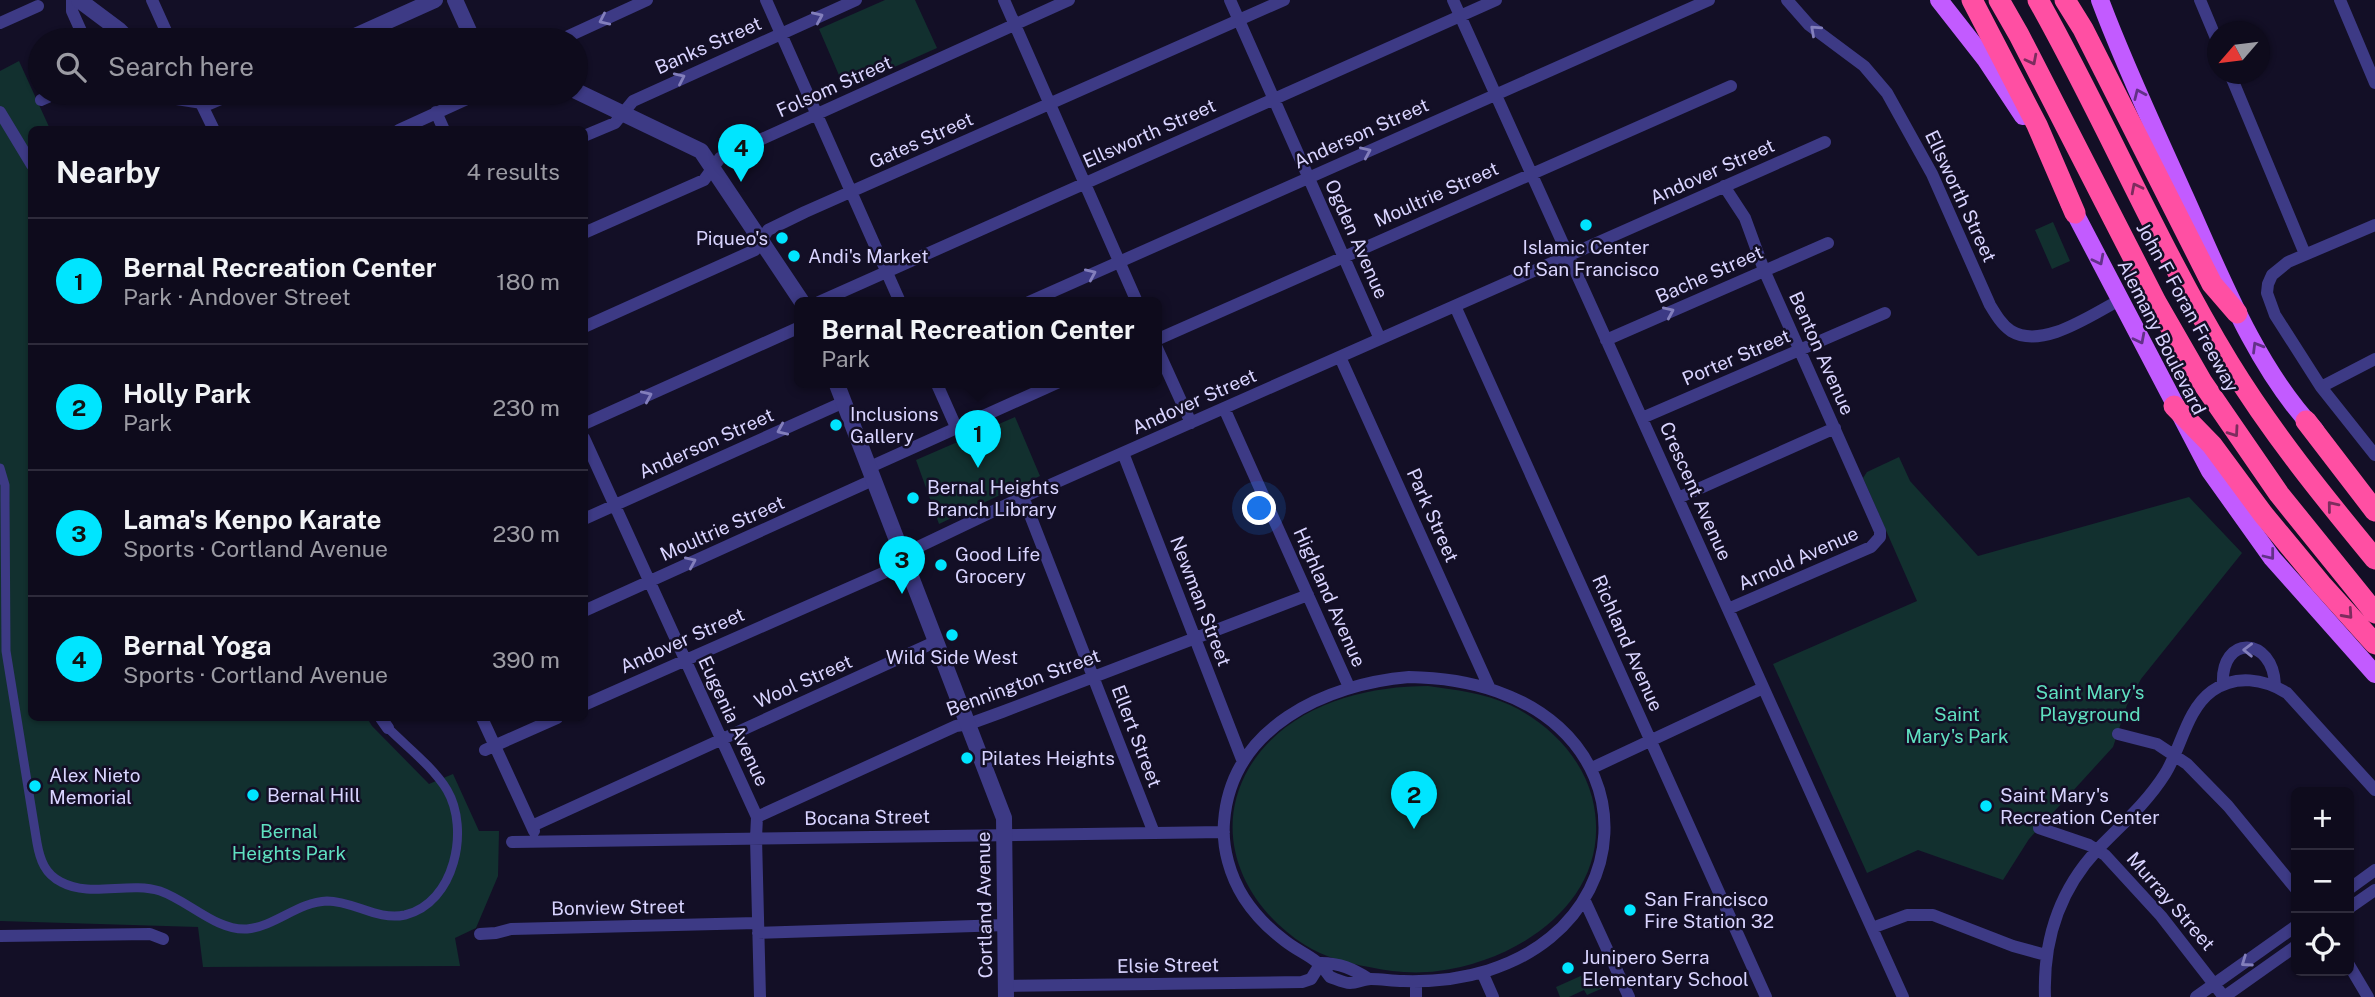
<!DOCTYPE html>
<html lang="en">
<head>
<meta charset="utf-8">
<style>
	:root { --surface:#0e0b1c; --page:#171425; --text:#f1f3f6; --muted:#9b9ba3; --line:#2e2b3b; --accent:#00e5ff }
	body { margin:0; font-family:"Public Sans",sans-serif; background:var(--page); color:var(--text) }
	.controls { position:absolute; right:21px; bottom:21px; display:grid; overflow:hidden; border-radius:10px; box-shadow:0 2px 5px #0004 }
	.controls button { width:63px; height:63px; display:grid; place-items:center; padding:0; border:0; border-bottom:2px solid var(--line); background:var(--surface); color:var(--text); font:35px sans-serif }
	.compass { position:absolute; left:2207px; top:21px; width:63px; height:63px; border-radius:50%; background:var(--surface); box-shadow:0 2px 5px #0004; rotate:242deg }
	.you { position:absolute; left:1260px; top:509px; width:24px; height:24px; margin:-18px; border:5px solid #fff; border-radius:50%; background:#1a73e8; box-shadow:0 0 0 10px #1a73e833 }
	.badge { display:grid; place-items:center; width:46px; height:46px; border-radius:50%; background:var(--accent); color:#111; font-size:23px; font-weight:700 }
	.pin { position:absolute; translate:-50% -58px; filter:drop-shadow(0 2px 4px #0008) }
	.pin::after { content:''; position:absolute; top:37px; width:24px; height:21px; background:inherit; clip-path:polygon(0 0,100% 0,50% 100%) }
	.popup { position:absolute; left:794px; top:297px; width:368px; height:91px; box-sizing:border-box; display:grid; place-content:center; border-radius:10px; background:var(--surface); filter:drop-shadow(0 2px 5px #0005); font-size:23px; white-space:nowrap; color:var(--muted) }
	.popup b { font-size:26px; color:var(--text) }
	.popup::after { content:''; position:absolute; left:50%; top:100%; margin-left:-14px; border:14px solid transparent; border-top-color:var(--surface) }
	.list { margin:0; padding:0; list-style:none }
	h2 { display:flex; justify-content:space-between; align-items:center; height:91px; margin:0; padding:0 28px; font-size:30px }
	h2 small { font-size:23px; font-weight:400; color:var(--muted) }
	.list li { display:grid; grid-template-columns:46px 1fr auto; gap:21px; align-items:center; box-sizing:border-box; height:126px; padding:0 28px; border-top:2px solid var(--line) }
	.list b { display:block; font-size:26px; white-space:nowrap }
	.list p { margin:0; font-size:23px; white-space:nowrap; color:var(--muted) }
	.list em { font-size:23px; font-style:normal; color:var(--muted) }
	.icon { flex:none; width:38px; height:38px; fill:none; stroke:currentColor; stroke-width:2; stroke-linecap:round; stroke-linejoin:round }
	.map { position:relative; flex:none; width:2375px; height:997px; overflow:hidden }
	.search { position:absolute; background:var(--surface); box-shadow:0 2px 5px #0004; left:28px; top:28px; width:560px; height:77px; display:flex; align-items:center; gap:18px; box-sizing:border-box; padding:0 24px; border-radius:38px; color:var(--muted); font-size:26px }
	.panel { position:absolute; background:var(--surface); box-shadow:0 2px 5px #0004; left:28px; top:126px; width:560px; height:595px; border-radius:10px }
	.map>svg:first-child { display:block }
	.park { fill:#12302f }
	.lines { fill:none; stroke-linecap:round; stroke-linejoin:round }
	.pedestrian { stroke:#3d3a85; stroke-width:9 }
	.minor { stroke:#3d3a85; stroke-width:12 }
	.tertiary { stroke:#3d3a85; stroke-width:16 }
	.primary { stroke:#c25bff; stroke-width:18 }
	.motorway { stroke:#ff4fa3; stroke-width:21 }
	.oneway { stroke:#837fbc }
	.oneway2 { stroke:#7d2c5e }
	.oneway3 { stroke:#623188 }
	.poi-dot { fill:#00e5ff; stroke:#130f26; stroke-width:2.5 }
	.labels { text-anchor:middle; stroke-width:5; stroke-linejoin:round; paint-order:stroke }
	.street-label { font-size:19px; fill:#d9d4ff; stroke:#130f26 }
	.poi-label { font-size:19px; fill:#d9d4ff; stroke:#130f26; text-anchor:start }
	.park-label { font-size:19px; fill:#5fe0c0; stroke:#130f26 }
</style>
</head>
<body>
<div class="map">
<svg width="2375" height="997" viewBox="0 0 2375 997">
	<rect width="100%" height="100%" fill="#130f26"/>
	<path class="park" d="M885,0H915L937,48L845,89L819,29Z
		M19,61L50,129L32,130V718H367L372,726L429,784L453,774L479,831H499L498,876L476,928L455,938L460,966L203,967L198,927L0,921V71Z
		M2053,222L2070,261L2052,269L2035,230Z
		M1015,417L1040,476L939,524L916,460Z
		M1899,457L1910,481L1978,556L2189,497L2242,553L2141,679L2127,705L2113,747L2029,839L2003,880L1918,850L1867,873L1773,664L1917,601L1863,478L1867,472Z
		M1428,686C1456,690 1484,693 1510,705C1548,723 1581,756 1592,797C1617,895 1524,960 1438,971C1415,974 1391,972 1369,967C1347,963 1324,957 1305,945C1245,907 1210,835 1249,768C1285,707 1362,686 1428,686Z
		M1594,970L1603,988L1587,995L1584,990L1569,997H1560L1556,987Z"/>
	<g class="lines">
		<path class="pedestrian" d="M0,468L5,485V501L6,651L37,843C40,860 45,874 61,882C90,898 129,881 160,891C189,901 216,931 247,929C276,926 298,902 327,901C354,901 377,921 405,915C455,903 470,829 447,790C433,767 407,747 388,728"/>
		<path class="minor" d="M72,0V11L85,40
			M152,0L170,40
			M766,0L900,302
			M1004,0L1137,302
			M1230,0L1380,339
			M1453,0L1903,997
			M1787,0L1809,25L1864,66L1887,93L1932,174L1990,305C1996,315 2002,325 2011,331C2043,350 2092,314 2120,300
			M2200,0L2218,43
			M2340,0L2375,83
			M0,23L38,6
			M560,40L647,0
			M2230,74L2305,254
			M197,95L214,130
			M41,100L57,93
			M0,112L32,165
			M436,112L444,130
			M399,130L480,93
			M584,136L615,123L633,101L856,0
			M1724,186L1745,218L1764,270L1880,531V537L1871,547L1728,609
			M2375,225L2288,262L2272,275L2268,284L2267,293L2275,315L2321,387L2375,455
			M584,233L704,180L720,158L1069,0
			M819,302L1496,0
			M1029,302L1709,0
			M1455,306L1766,997
			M584,327L755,250L768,230L805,212L1284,0
			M1156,340L1731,86
			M1606,340L1828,243
			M1156,346L1191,423
			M1340,357L1490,689
			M936,382L956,427
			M2321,387L2375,359
			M1224,408L1349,687
			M1642,418L1885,313
			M584,424L800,327
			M584,438L757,817L756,838L760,997
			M1123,453L1243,762
			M870,467L1059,382
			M1023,497L1154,833
			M1678,498L1835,428
			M584,519L844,402
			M584,611L875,479
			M1409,677C1681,681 1660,989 1403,981C1392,981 1382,979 1371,979C1364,979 1357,983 1350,983C1344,983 1336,979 1330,977C1316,956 1303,955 1285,941C1269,929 1255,915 1244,898C1230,876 1222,848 1224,822C1231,727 1326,684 1409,677Z
			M2223,685C2220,634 2273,636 2275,685
			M584,705L892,569L916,548L1023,497L1825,142
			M381,718L388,728
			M482,718L534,831
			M2118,734L2157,744L2187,764L2228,806L2296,889
			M485,750L557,718
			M1592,768L1763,688
			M757,817L956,726L969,724L1002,712L1308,595
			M532,826L937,641
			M2039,828L2089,845L2105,855L2161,916L2224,997
			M512,842L1224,832
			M2349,889L2375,870
			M1584,899L1629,997
			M2349,908L2375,890
			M1872,928L1907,915H1933L2013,946L2046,955
			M758,933L1006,925
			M480,934L496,933L511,929L757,923
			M0,936L150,934L163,939
			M1321,963C1340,963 1353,969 1369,979
			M2349,965L2368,997
			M1482,972L1493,997
			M1416,982V997
			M1006,986L1302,982L1311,979L1321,963
			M2045,997C2043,942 2059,891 2097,850C2121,825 2146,804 2165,774C2181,749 2186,710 2212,691C2236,674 2264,679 2287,693L2375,790
			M2196,997L2296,926
			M2224,997L2296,946"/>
		<path class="tertiary" d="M79,0L119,30L129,40
			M455,0L473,40
			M346,40L435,0
			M576,91L701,151L802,302
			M168,93L177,97L209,102L230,93
			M836,382L1004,818L1006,997"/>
		<path class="primary" d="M1939,0L1986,60L2023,116
			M2100,0C2125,67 2156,132 2185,197C2220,275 2256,368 2315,430
			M2069,202L2210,471L2272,558L2375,674"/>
		<path class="motorway" d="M1972,0L2037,125L2075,213
			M1999,0L2019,35L2156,302L2202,382L2279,494L2375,613
			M2038,0C2105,119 2158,246 2229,363C2272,433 2323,496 2375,559
			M2065,0L2083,29L2212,284L2237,313
			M2174,406L2212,445L2263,514L2321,584L2375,644
			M2306,421L2375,511"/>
	</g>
	<defs><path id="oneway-chevron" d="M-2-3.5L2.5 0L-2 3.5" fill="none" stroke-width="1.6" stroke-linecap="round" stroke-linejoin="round" transform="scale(1.75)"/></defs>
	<g class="oneway">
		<use href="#oneway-chevron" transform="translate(818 17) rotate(-24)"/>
		<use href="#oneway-chevron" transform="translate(604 20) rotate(155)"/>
		<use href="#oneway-chevron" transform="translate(1815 30) rotate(-138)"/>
		<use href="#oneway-chevron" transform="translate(680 78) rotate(-25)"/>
		<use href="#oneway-chevron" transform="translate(1366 152) rotate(-24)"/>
		<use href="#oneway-chevron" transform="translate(1091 274) rotate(-24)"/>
		<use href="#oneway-chevron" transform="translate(1669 312) rotate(-24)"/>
		<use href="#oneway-chevron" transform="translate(647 396) rotate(-24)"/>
		<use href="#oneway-chevron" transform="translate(782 430) rotate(156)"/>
		<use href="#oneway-chevron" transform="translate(691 562) rotate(-24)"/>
		<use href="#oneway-chevron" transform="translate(2248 650) rotate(-179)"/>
		<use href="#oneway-chevron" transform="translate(2246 962) rotate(145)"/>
	</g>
	<g class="oneway2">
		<use href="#oneway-chevron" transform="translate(2032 60) rotate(63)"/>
		<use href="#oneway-chevron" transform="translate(2136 188) rotate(-117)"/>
		<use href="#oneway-chevron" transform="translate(2234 432) rotate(55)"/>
		<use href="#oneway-chevron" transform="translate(2332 506) rotate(-129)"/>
		<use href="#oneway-chevron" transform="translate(2348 614) rotate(48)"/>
	</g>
	<g class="oneway3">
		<use href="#oneway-chevron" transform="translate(2139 94) rotate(-114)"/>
		<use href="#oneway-chevron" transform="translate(2099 260) rotate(63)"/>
		<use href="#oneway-chevron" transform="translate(2140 339) rotate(63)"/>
		<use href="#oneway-chevron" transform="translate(2257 347) rotate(-121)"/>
		<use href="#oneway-chevron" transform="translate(2270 555) rotate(52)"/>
	</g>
	<g class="poi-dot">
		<circle cx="1586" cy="225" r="7"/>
		<circle cx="782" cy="238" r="7"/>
		<circle cx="794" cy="256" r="7"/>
		<circle cx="836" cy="425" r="7"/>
		<circle cx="913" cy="498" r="7"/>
		<circle cx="941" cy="565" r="7"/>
		<circle cx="952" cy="635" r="7"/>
		<circle cx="967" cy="758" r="7"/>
		<circle cx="35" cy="786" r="7"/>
		<circle cx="253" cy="795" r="7"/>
		<circle cx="1986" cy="806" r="7"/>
		<circle cx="1630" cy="910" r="7"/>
		<circle cx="1568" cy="968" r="7"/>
	</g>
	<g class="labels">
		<g class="street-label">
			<text transform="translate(708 45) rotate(-24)" y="7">Banks Street</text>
			<text transform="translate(834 86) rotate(-24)" y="7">Folsom Street</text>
			<text transform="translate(1149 133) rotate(-24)" y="7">Ellsworth Street</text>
			<text transform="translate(1361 133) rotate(-24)" y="7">Anderson Street</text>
			<text transform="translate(921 140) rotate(-24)" y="7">Gates Street</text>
			<text transform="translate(1712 171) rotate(-24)" y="7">Andover Street</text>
			<text transform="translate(1436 194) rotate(-24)" y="7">Moultrie Street</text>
			<text transform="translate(1961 196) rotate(65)" y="7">Ellsworth Street</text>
			<text transform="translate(1357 239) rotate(66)" y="7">Ogden Avenue</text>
			<text transform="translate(1709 274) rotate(-24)" y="7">Bache Street</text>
			<text transform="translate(2188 307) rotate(61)" y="7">John F Foran Freeway</text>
			<text transform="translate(2162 337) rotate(63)" y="7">Alemany Boulevard</text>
			<text transform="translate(1822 353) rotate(66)" y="7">Benton Avenue</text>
			<text transform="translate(1736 357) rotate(-23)" y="7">Porter Street</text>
			<text transform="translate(1194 401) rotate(-24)" y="7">Andover Street</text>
			<text transform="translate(706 443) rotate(-24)" y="7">Anderson Street</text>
			<text transform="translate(1696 491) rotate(66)" y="7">Crescent Avenue</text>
			<text transform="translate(1433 515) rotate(66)" y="7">Park Street</text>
			<text transform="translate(722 528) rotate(-24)" y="7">Moultrie Street</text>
			<text transform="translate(1798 558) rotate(-24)" y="7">Arnold Avenue</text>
			<text transform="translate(1330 597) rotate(66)" y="7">Highland Avenue</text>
			<text transform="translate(1201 601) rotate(69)" y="7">Newman Street</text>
			<text transform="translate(682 640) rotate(-24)" y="7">Andover Street</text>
			<text transform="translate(1628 643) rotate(66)" y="7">Richland Avenue</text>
			<text transform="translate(803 681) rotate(-24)" y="7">Wool Street</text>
			<text transform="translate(1023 682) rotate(-20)" y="7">Bennington Street</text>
			<text transform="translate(734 721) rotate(65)" y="7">Eugenia Avenue</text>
			<text transform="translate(1137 736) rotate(69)" y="7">Ellert Street</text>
			<text transform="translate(867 817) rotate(-1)" y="7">Bocana Street</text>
			<text transform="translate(2171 901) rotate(49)" y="7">Murray Street</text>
			<text transform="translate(984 905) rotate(-91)" y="7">Cortland Avenue</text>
			<text transform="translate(618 907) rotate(-1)" y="7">Bonview Street</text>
			<text transform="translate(1168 965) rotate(-1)" y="7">Elsie Street</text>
		</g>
		<g class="poi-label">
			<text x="768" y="245" text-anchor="end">Piqueo's</text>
			<text x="1586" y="254" text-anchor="middle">Islamic Center<tspan x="1586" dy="22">of San Francisco</tspan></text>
			<text x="808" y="263">Andi's Market</text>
			<text x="850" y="421">Inclusions<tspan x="850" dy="22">Gallery</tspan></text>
			<text x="927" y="494">Bernal Heights<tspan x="927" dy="22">Branch Library</tspan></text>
			<text x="955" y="561">Good Life<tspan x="955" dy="22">Grocery</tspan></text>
			<text x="952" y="664" text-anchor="middle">Wild Side West</text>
			<text x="981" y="765">Pilates Heights</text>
			<text x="49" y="782">Alex Nieto<tspan x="49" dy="22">Memorial</tspan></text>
			<text x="267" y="802">Bernal Hill</text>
			<text x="2000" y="802">Saint Mary's<tspan x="2000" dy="22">Recreation Center</tspan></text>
			<text x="1644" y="906">San Francisco<tspan x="1644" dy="22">Fire Station 32</tspan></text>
			<text x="1582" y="964">Junipero Serra<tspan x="1582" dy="22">Elementary School</tspan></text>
		</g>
		<g class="park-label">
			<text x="2090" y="699">Saint Mary's<tspan x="2090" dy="22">Playground</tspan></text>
			<text x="1957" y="721">Saint<tspan x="1957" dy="22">Mary's Park</tspan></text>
			<text x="289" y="838">Bernal<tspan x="289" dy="22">Heights Park</tspan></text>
		</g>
	</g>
</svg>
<div class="controls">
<button>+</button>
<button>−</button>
<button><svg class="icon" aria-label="locate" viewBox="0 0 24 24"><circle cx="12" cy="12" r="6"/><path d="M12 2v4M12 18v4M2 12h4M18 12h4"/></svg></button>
</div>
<svg class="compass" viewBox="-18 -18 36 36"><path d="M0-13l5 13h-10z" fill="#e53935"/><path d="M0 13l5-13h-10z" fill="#9b9ba3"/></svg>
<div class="you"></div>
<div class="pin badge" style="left:978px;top:468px">1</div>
<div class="popup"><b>Bernal Recreation Center</b>Park</div>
<div class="pin badge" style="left:1414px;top:829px">2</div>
<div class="pin badge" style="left:902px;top:594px">3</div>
<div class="pin badge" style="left:741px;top:182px">4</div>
<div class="search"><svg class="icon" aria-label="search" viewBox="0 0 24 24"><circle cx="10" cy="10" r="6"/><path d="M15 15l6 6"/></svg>Search here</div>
<section class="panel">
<h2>Nearby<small>4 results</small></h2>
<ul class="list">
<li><span class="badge">1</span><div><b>Bernal Recreation Center</b><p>Park · Andover Street</p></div><em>180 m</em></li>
<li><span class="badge">2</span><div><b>Holly Park</b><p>Park</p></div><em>230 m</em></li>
<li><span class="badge">3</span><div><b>Lama's Kenpo Karate</b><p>Sports · Cortland Avenue</p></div><em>230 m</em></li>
<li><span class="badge">4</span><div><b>Bernal Yoga</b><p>Sports · Cortland Avenue</p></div><em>390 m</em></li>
</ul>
</section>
</div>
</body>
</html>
